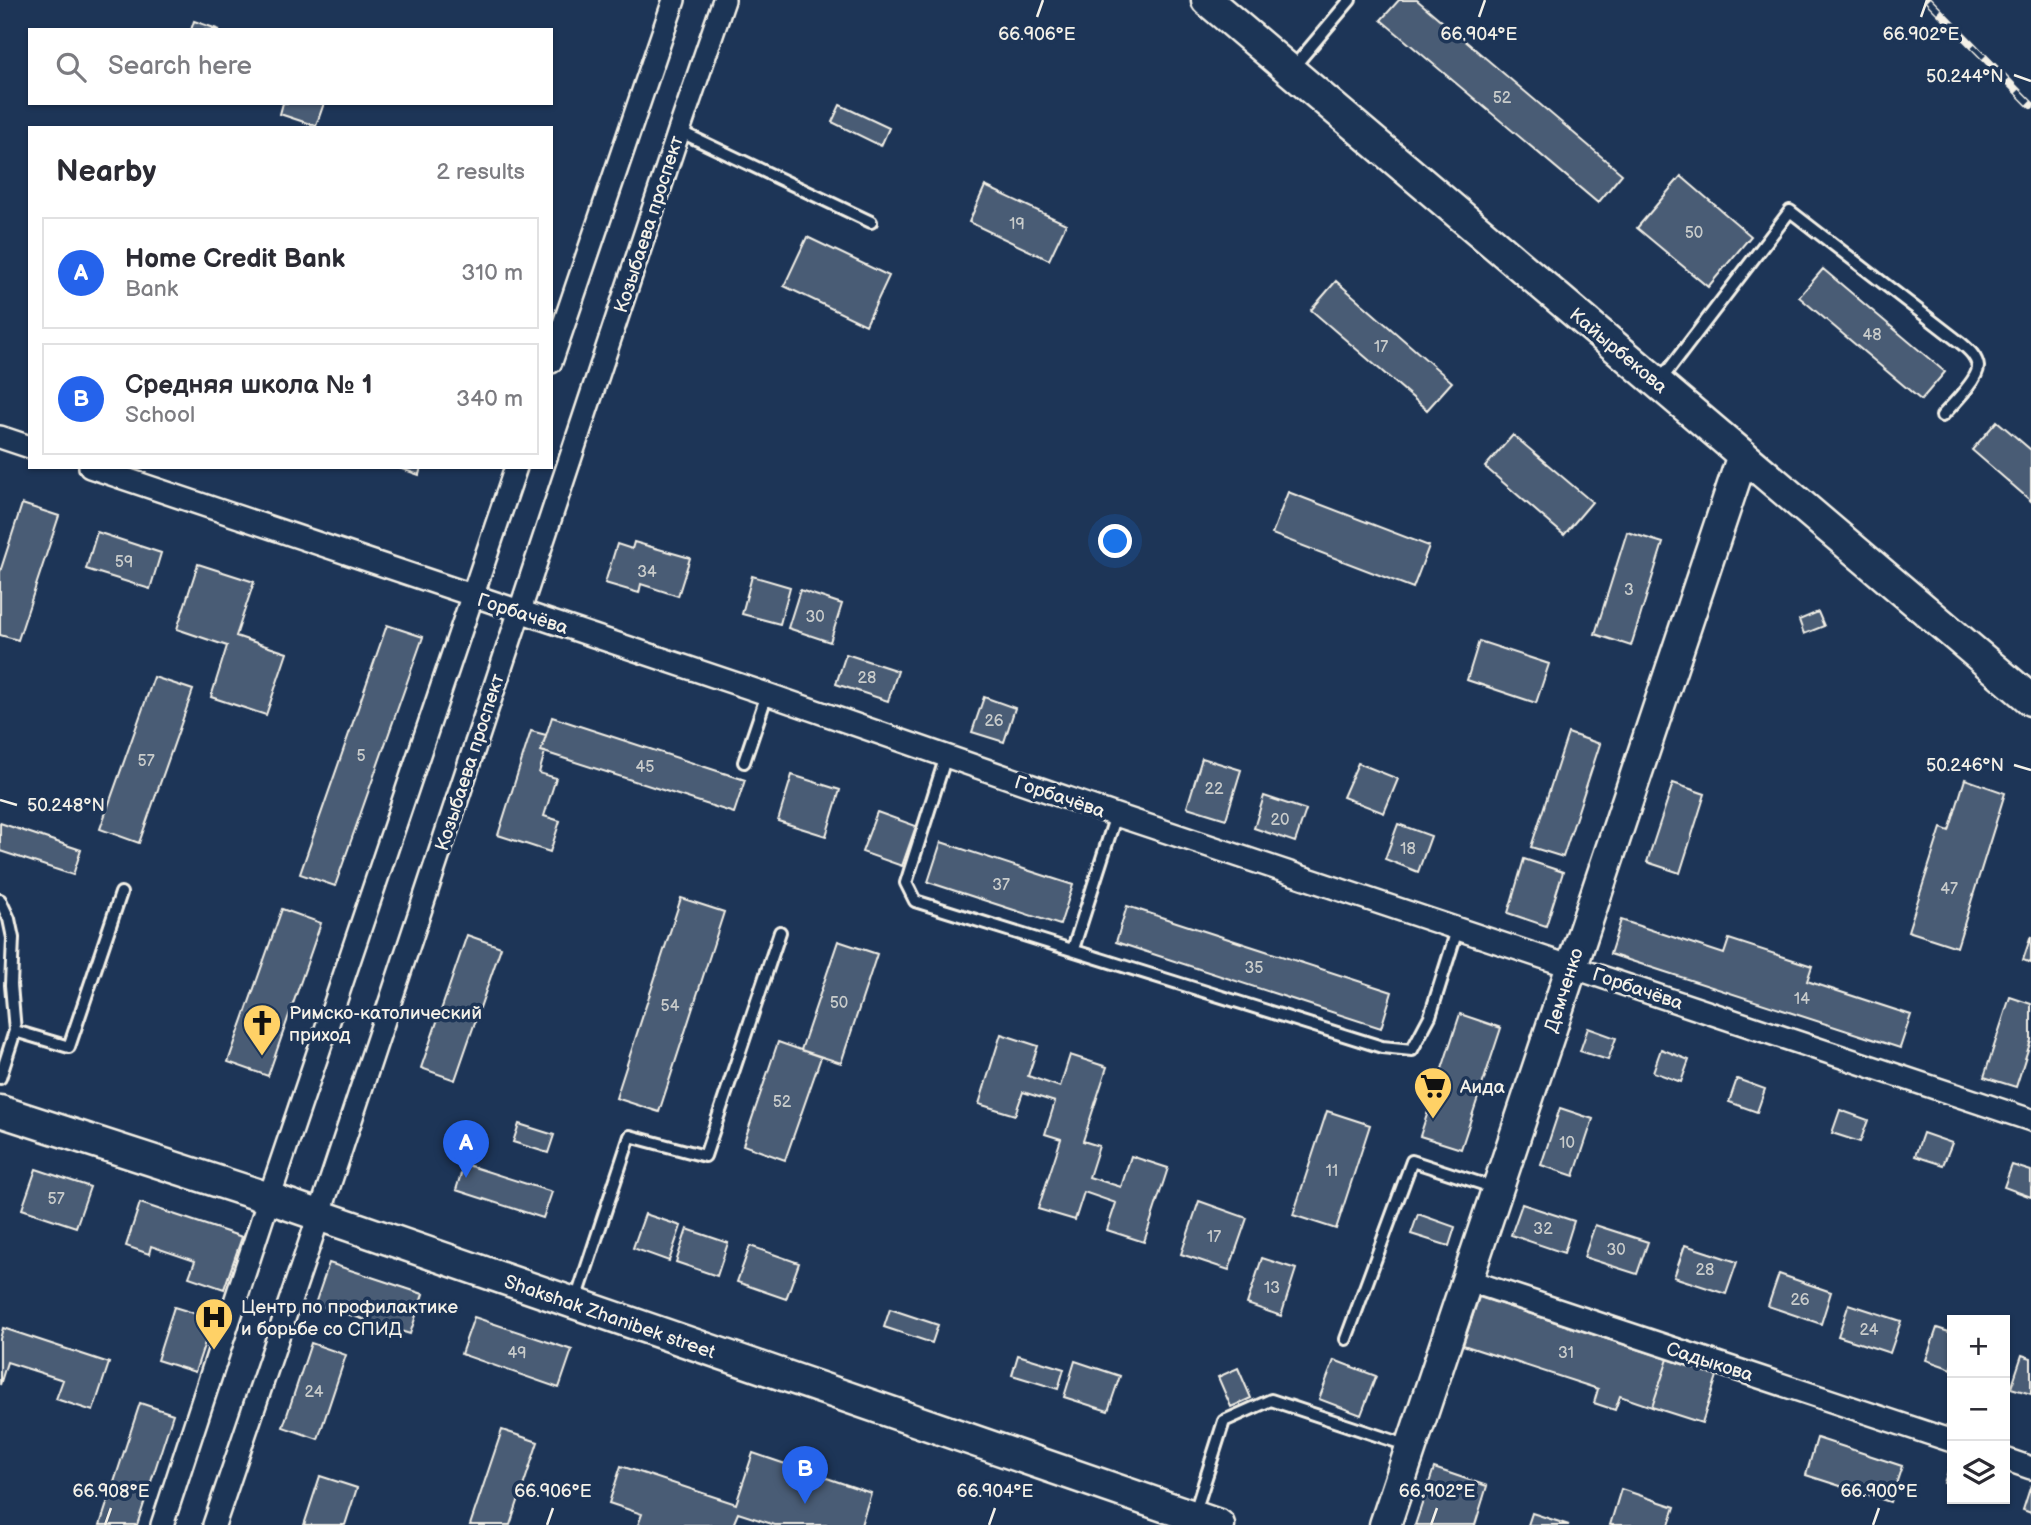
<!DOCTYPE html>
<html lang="en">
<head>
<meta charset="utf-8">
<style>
	:root { --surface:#fff; --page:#f7f7f7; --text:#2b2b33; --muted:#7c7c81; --line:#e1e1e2; --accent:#2563eb }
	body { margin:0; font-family:"Balsamiq Sans",sans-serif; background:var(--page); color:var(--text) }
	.controls { position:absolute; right:21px; bottom:21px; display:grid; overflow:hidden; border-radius:0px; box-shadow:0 2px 5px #0004 }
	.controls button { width:63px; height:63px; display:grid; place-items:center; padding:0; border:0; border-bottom:2px solid var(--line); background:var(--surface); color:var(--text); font:35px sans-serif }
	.you { position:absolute; left:1116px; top:542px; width:24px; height:24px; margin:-18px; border:5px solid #fff; border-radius:50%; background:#1a73e8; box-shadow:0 0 0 10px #1a73e833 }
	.badge { display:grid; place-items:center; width:46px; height:46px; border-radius:50%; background:var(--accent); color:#fff; font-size:23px; font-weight:700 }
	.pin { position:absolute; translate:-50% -58px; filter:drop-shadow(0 2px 4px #0008) }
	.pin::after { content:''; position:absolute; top:37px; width:24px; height:21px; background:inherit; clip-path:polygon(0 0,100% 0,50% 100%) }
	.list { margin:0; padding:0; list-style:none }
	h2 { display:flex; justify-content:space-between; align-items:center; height:91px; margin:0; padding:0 28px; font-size:30px }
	h2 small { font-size:23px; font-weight:400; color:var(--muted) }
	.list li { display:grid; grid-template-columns:46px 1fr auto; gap:21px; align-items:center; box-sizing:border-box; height:112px; margin:0 14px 14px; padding:0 14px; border:2px solid var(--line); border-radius:0px }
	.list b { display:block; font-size:26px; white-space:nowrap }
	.list p { margin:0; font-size:23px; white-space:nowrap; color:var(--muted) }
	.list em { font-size:23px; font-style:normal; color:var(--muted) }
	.icon { flex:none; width:38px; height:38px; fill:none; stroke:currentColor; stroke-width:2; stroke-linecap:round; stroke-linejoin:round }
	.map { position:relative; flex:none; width:2031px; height:1525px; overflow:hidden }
	.search { position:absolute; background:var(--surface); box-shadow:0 2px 5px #0004; left:28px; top:28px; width:525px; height:77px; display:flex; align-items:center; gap:18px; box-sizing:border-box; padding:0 24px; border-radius:0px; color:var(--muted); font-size:26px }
	.panel { position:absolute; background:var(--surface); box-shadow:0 2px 5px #0004; left:28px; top:126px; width:525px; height:343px; border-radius:0px }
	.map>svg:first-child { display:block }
	.building { fill:#485b74; stroke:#f4f1e8; stroke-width:2 }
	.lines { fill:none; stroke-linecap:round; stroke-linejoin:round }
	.lane-casing { stroke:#f4f1e8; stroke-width:16 }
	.street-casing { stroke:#f4f1e8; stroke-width:26 }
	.secondary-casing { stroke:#f4f1e8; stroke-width:35 }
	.lane { stroke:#1d3557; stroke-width:10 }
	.street { stroke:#1d3557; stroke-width:21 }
	.secondary { stroke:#1d3557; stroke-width:30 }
	.rail-casing { stroke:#f4f1e8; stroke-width:8 }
	.rail { stroke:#1d3557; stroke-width:5; stroke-dasharray:16; stroke-linecap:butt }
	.ticks { fill:none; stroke:#f4f1e8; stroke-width:2.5 }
	.labels { text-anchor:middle; stroke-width:7; stroke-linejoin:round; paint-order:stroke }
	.number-label { font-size:16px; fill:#c9cccb }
	.street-label { font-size:19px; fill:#f4f1e8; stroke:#1d3557 }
	.poi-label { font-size:19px; fill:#f4f1e8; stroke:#1d3557; text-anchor:start }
	.ticks-label { font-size:18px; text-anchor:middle; fill:#f4f1e8; stroke:#1d3557; stroke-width:7; stroke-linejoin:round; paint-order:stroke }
</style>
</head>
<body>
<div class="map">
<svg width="2031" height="1525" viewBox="0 0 2031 1525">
	<rect width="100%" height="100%" fill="#1d3557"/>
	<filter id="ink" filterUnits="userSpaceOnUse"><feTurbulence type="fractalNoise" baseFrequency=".0143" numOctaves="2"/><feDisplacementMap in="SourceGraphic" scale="14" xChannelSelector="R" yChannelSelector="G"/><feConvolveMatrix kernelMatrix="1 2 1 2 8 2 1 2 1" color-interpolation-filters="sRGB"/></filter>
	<g filter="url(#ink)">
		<path class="building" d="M1399,0H1417L1622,174L1598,203L1381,20Z
			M194,21L220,30H191Z
			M283,103H324L316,126L280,114Z
			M840,105L889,128L881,146L832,122Z
			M1681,176L1751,236L1708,287L1637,228Z
			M985,186L1066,224L1049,260L969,222Z
			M807,237L889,276L866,325L784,286Z
			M1823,269L1945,372L1921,400L1799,297Z
			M1336,281L1452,382L1427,410L1311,310Z
			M1997,421L2031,450V501L1972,450Z
			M1513,435L1592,502L1564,535L1485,467Z
			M396,467H421L419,475Z
			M1288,492L1429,546L1413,588L1272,534Z
			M22,504L59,516L18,640L0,635V572Z
			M97,532L161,553L150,589L86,569Z
			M1627,532L1663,543L1631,646L1595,634Z
			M634,542L690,558L678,596L641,584L639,593L605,583L617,544L632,549Z
			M198,564L254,582L236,636L287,653L266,715L211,697L227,646L177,629Z
			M752,576L790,587L780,624L742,614Z
			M800,590L842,604L830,642L788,628Z
			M1818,612L1824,626L1804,634L1799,620Z
			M387,625L423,637L335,886L300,874Z
			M1479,641L1549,664L1536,703L1467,680Z
			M846,654L898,671L888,701L836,684Z
			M154,677L193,690L139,843L100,829Z
			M984,697L1015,708L1004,742L972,732Z
			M552,717L745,780L734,813L541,751Z
			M531,731L546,735L541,751L545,752L539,773L556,778L544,816L560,821L550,852L498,835Z
			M1568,733L1600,744L1563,857L1531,847Z
			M1202,758L1241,770L1226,819L1187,807Z
			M1358,763L1398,779L1384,813L1343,797Z
			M792,775L840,790L826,836L778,821Z
			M1965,779L2005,793L1957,947L1908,931L1941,828L1949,831Z
			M1673,783L1705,794L1680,873L1647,862Z
			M1264,796L1306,810L1295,842L1254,828Z
			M877,812L916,826L902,866L862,852Z
			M0,823L81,850L73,875L0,851Z
			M1398,824L1431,836L1418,872L1385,859Z
			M941,842L1073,885L1060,925L928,882Z
			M1524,859L1563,872L1546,926L1508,913Z
			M681,898L724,912L659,1112L616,1098Z
			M1127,906L1392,992L1381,1028L1116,942Z
			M282,909L321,923L268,1076L228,1062Z
			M1621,920L1724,954L1729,939L1812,966L1807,981L1911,1015L1900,1048L1610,954Z
			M467,935L501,947L455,1080L421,1068Z
			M2031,936V963L2023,960Z
			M838,941L877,954L841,1063L801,1050Z
			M2010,997L2031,1004V1040L2016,1087L1984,1077Z
			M1460,1014L1501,1028L1461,1149L1420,1136Z
			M1588,1028L1616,1038L1608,1060L1580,1051Z
			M1001,1034L1038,1046L1028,1076L1060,1087L1070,1055L1107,1067L1083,1141L1099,1146L1089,1177L1121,1187L1131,1156L1168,1168L1144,1242L1107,1230L1116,1203L1084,1192L1075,1220L1038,1209L1061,1139L1045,1134L1055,1102L1023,1092L1015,1115L979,1104Z
			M778,1042L821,1057L785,1160L743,1145Z
			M1661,1049L1689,1060L1681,1082L1653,1072Z
			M1737,1079L1765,1089L1757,1112L1729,1102Z
			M1560,1108L1593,1119L1574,1176L1541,1165Z
			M1840,1110L1868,1120L1860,1142L1832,1133Z
			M1327,1111L1370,1125L1336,1229L1293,1215Z
			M519,1124L554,1135L548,1153L513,1142Z
			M1923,1133L1952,1143L1943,1165L1915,1156Z
			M464,1164L552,1192L543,1218L456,1190Z
			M2012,1165L2031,1171V1197L2004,1187Z
			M36,1169L90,1187L76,1227L22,1209Z
			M1199,1201L1247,1218L1229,1270L1181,1254Z
			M140,1203L242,1237L224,1289L189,1277L195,1261L151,1246L149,1254L126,1246Z
			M1522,1204L1574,1221L1564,1253L1511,1235Z
			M645,1214L681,1226L669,1261L633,1248Z
			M1418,1214L1455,1227L1449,1246L1411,1234Z
			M1595,1225L1648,1242L1637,1274L1584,1257Z
			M687,1229L728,1243L717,1276L676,1262Z
			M1685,1245L1737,1262L1726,1294L1674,1277Z
			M750,1246L799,1263L786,1299L737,1282Z
			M1262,1258L1296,1269L1281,1316L1247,1304Z
			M329,1263L423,1294L410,1334L315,1304Z
			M1779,1274L1831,1292L1821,1324L1768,1306Z
			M1479,1297L1668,1359L1652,1407L1620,1396L1615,1410L1594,1403L1598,1389L1463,1345Z
			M1849,1304L1901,1321L1890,1353L1838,1336Z
			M174,1307L213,1319L195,1372L157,1360Z
			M890,1309L938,1325L932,1343L884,1327Z
			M474,1317L572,1350L559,1388L461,1354Z
			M3,1328L109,1363L93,1411L56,1399L63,1380L7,1362L0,1385V1339Z
			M1937,1328L1952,1333V1369L1926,1360Z
			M311,1343L346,1355L318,1439L283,1427Z
			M1018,1355L1064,1369L1058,1389L1012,1375Z
			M2022,1355L2031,1358V1394L2011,1388Z
			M1668,1359L1717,1376L1702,1423L1652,1407Z
			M1334,1360L1376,1376L1361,1415L1319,1399Z
			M1075,1361L1120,1376L1108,1411L1064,1397Z
			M1238,1368L1251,1398L1231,1407L1218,1377Z
			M140,1403L173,1414L137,1525H100Z
			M502,1430L538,1442L510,1525H470Z
			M1817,1438L1902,1466L1890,1502L1806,1475Z
			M753,1453L871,1493L861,1525H775L738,1513L733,1525H638L642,1514L609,1503L621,1466L736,1504Z
			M1952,1459V1486L1944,1483Z
			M1434,1468L1487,1486L1475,1525H1415Z
			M320,1476L357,1488L345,1525H304Z
			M2031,1485V1513L2023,1510Z
			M1621,1489L1675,1507L1669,1525H1610Z
			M1532,1513L1569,1525H1528Z"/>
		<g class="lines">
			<g class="lane-casing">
				<path id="lane" d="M1291,70L1350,0
					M679,131L871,222
					M1660,381L1790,211L1962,344C1969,350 1977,357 1978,367C1978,380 1951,406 1942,416
					M946,756L906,883L915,901L1382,1047L1412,1050L1430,1016L1458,927
					M744,762L767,694
					M0,900L9,919L13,938L11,985L15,1031L0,1078
					M1073,949L1116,815
					M15,1031L69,1047L121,893
					M576,1300L630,1136L705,1156L780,932
					M1346,1339L1412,1161L1495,1188
					M1194,1515L1224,1421L1271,1400L1409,1446"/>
			</g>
			<g class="street-casing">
				<path id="street" d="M551,362L674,0
					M0,437L30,447
					M90,467L767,694L1116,815L2031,1120
					M1467,1280L1952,1441
					M2005,1459L2031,1468
					M162,1525L269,1198L516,467
					M214,1525L319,1216L679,131L724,0"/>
			</g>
			<g class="secondary-casing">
				<path id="secondary" d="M1207,0L2031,700
					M0,1111L269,1198L1219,1525
					M1385,1525L1743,455"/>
			</g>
			<use href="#lane" class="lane"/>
			<use href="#street" class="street"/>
			<use href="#secondary" class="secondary"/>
			<g class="rail-casing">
				<path id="rail" d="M1928,0L2031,105"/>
			</g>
			<use href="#rail" class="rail"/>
		</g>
	</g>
	<path class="ticks" d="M1037,17L1043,0M1479,17L1485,0M1921,17L1927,0M2014,75L2031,81M2014,765L2031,770M0,800L17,805M105,1525L111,1508M547,1525L553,1508M989,1525L995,1508M1431,1525L1437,1508M1873,1525L1879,1508"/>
	<defs>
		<g id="church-pin" transform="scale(2.0125)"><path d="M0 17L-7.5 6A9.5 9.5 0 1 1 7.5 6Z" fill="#ffd166" stroke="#1d3557"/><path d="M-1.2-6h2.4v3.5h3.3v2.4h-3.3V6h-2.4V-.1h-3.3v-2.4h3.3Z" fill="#111"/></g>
		<g id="supermarket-pin" transform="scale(2.0125)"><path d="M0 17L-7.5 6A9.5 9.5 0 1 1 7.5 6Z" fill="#ffd166" stroke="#1d3557"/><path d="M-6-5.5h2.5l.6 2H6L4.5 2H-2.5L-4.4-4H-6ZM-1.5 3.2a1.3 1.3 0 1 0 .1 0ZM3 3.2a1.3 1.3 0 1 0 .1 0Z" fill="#111"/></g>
		<g id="hospital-pin" transform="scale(2.0125)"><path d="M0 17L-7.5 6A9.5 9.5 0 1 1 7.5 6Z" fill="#ffd166" stroke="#1d3557"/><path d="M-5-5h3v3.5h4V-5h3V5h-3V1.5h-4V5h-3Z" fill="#111"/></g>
	</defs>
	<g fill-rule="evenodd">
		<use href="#church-pin" x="262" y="1023"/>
		<use href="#supermarket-pin" x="1433" y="1086"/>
		<use href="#hospital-pin" x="214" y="1317"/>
	</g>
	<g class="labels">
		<g class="number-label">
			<text x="1502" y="103">52</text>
			<text x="1017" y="229">19</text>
			<text x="1694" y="238">50</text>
			<text x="1872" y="340">48</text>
			<text x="1381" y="352">17</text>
			<text x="124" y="567">59</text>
			<text x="647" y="577">34</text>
			<text x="1629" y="595">3</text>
			<text x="815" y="622">30</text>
			<text x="867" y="683">28</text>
			<text x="994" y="726">26</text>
			<text x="361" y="761">5</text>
			<text x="146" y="766">57</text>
			<text x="645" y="772">45</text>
			<text x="1214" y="794">22</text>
			<text x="1280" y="825">20</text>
			<text x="1408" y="854">18</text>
			<text x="1001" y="890">37</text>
			<text x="1949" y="894">47</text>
			<text x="1254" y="973">35</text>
			<text x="1802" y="1004">14</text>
			<text x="839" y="1008">50</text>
			<text x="670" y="1011">54</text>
			<text x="782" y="1107">52</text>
			<text x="1567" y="1148">10</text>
			<text x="1332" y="1176">11</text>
			<text x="56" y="1204">57</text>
			<text x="1543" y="1234">32</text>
			<text x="1214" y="1242">17</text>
			<text x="1616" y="1255">30</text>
			<text x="1705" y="1275">28</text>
			<text x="1272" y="1293">13</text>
			<text x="1800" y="1305">26</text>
			<text x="1869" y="1335">24</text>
			<text x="517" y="1358">49</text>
			<text x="1566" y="1358">31</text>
			<text x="314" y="1397">24</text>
		</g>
		<g class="street-label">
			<text transform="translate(648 224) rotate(-72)" y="7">Козыбаева проспект</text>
			<text transform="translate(1619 350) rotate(40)" y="7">Кайырбекова</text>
			<text transform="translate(523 613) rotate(18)" y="7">Горбачёва</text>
			<text transform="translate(469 762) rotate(-72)" y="7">Козыбаева проспект</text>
			<text transform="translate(1060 796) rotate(19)" y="7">Горбачёва</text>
			<text transform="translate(1638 988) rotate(19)" y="7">Горбачёва</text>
			<text transform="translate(1563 990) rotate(-72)" y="7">Демченко</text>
			<text transform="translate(610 1316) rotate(19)" y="7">Shakshak Zhanibek street</text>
			<text transform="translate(1710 1361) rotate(18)" y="7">Садыкова</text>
		</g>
		<g class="poi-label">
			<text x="289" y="1019">Римско-католический<tspan x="289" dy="22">приход</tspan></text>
			<text x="1460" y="1093">Аида</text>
			<text x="241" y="1313">Центр по профилактике<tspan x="241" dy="22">и борьбе со СПИД</tspan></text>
		</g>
	</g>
	<g class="ticks-label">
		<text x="1037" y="40">66.906°E</text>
		<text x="1479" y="40">66.904°E</text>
		<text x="1921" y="40">66.902°E</text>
		<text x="1965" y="82">50.244°N</text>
		<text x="1965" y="771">50.246°N</text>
		<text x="66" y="811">50.248°N</text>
		<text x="111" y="1497">66.908°E</text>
		<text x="553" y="1497">66.906°E</text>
		<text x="995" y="1497">66.904°E</text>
		<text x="1437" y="1497">66.902°E</text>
		<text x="1879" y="1497">66.900°E</text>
	</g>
</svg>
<div class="controls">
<button>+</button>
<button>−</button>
<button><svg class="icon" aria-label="layers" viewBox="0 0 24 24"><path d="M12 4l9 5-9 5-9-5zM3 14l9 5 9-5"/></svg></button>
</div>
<div class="you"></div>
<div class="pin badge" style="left:466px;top:1178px">A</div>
<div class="pin badge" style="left:805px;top:1504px">B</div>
<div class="search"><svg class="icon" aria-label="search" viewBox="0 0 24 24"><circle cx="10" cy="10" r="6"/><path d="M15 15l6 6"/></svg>Search here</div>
<section class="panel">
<h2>Nearby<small>2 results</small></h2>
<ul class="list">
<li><span class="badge">A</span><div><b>Home Credit Bank</b><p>Bank</p></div><em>310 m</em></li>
<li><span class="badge">B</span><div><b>Средняя школа № 1</b><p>School</p></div><em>340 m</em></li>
</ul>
</section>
</div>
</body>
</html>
